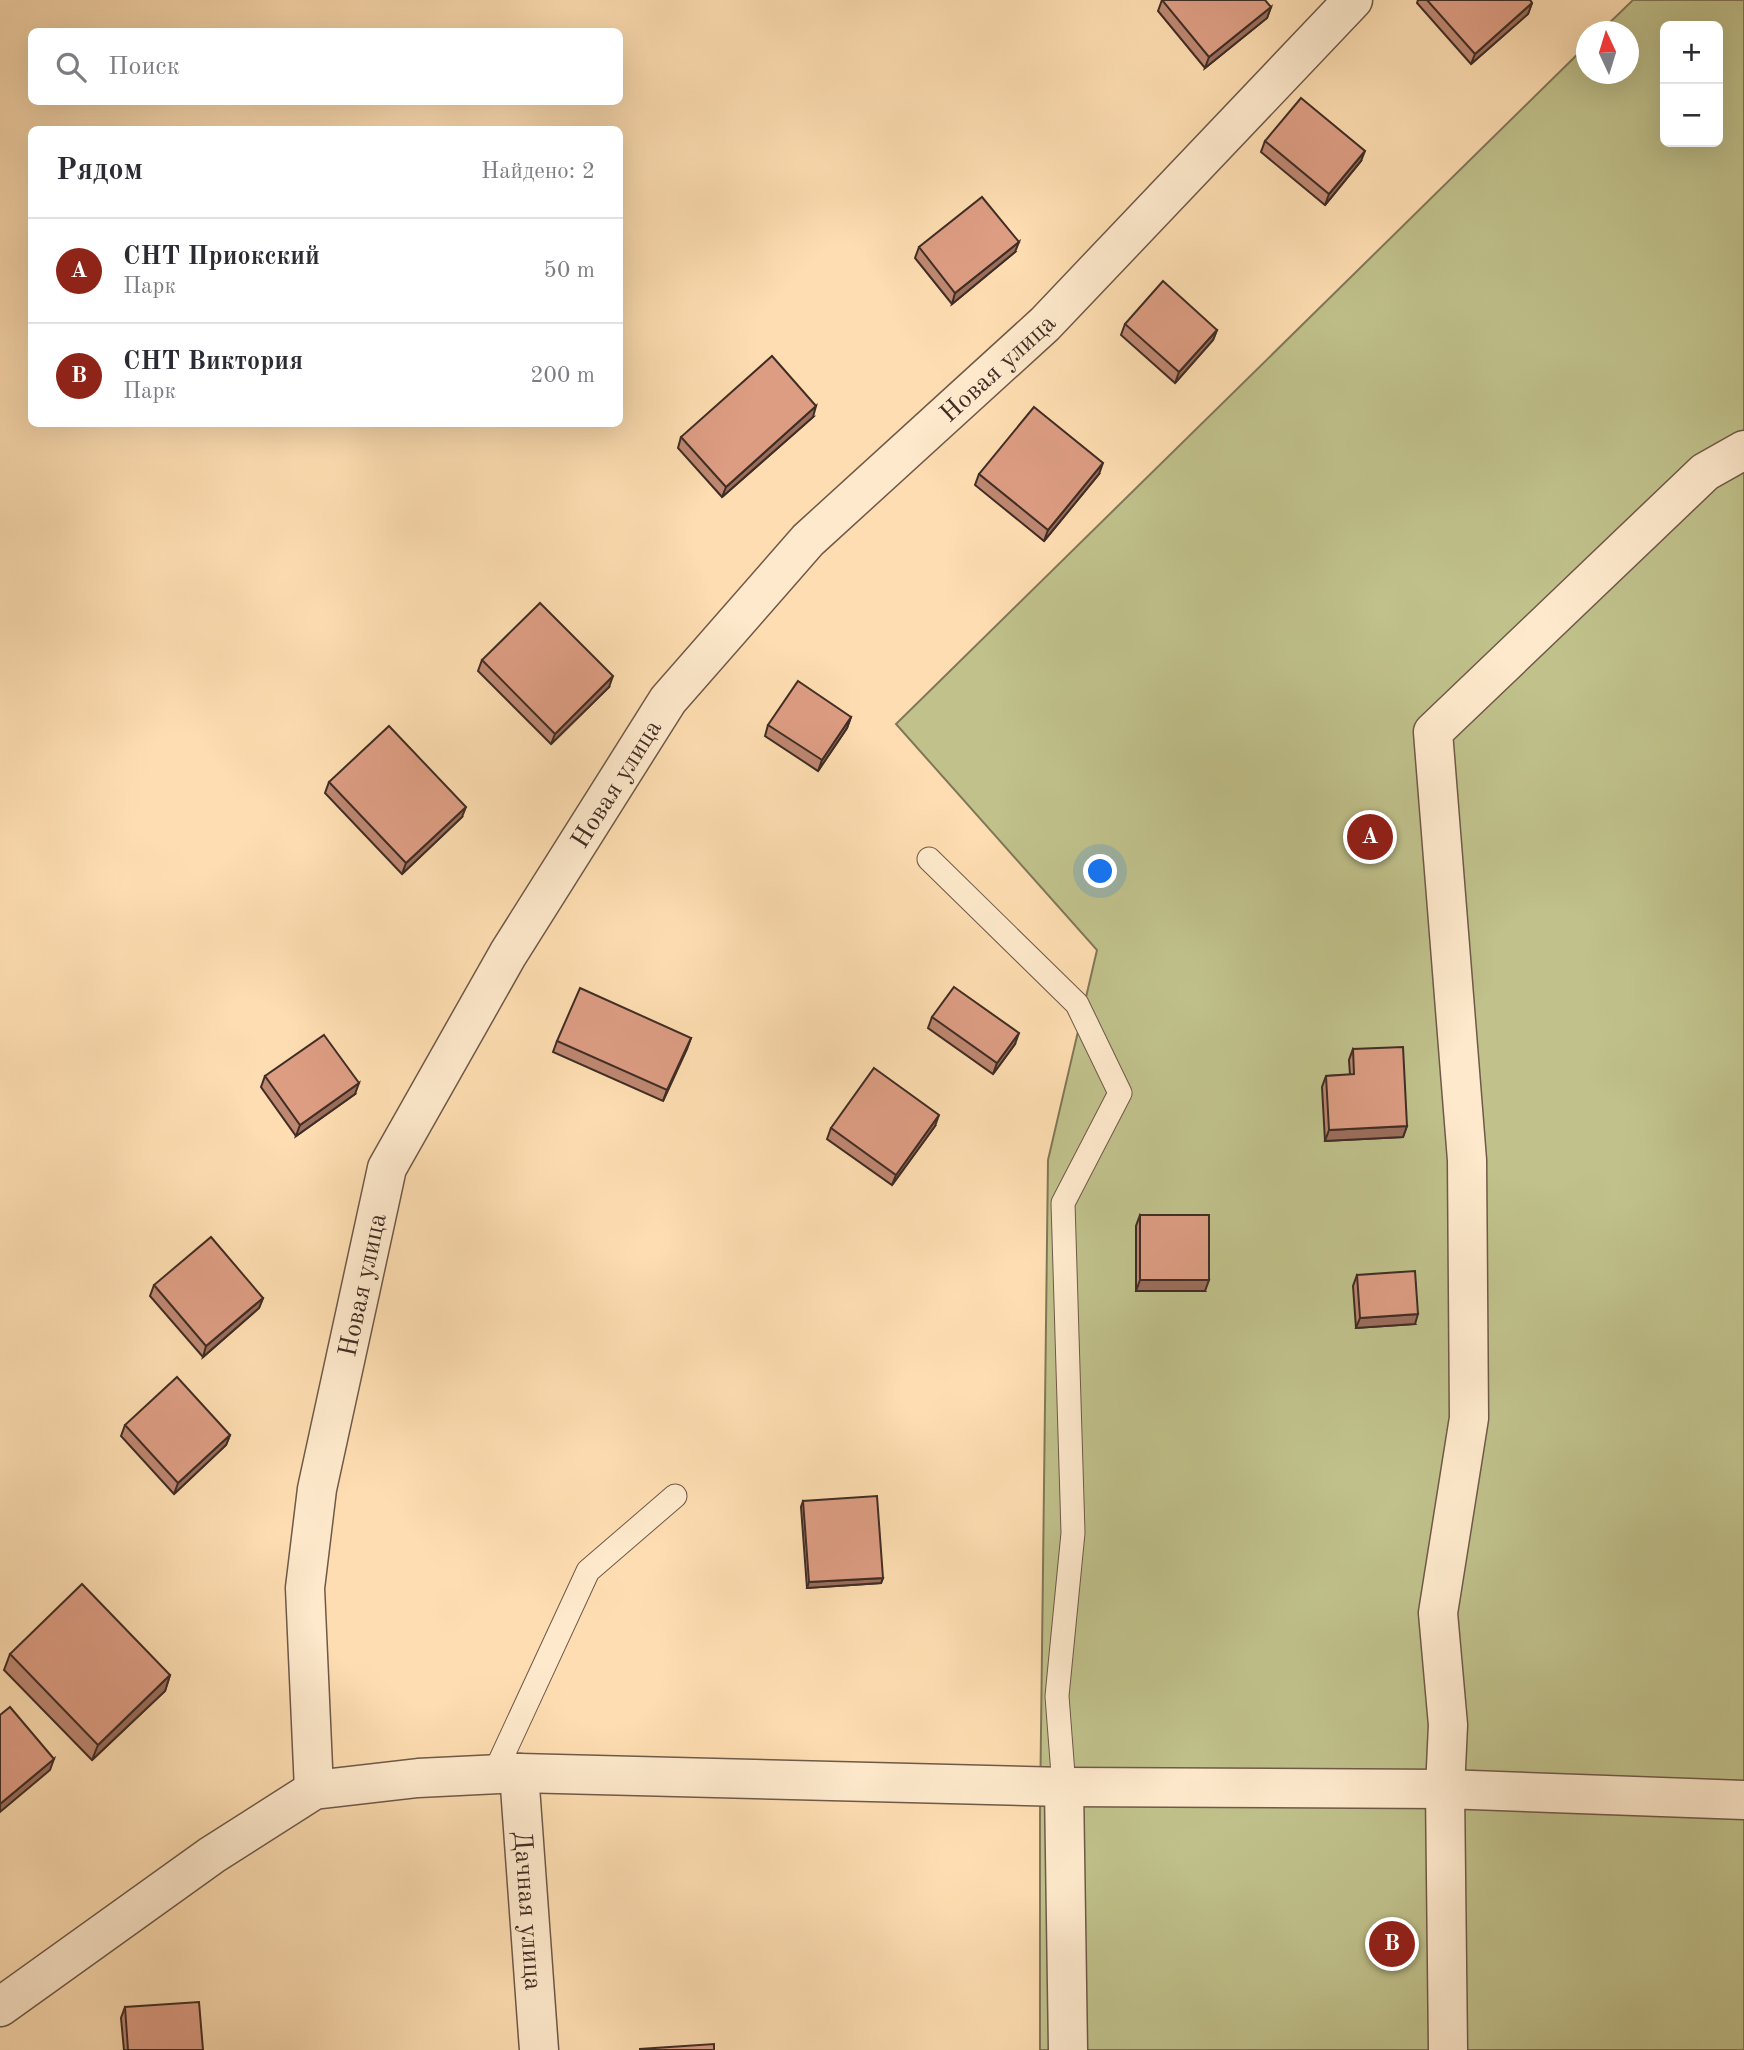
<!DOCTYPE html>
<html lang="ru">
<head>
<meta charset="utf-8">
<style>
	:root { --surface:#fff; --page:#f7f7f7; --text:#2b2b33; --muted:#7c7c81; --line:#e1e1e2; --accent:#8f2418 }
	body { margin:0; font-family:"Old Standard TT",serif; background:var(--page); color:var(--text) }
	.controls { position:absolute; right:21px; top:21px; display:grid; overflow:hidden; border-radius:10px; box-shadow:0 7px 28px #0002 }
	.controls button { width:63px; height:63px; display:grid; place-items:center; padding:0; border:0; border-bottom:2px solid var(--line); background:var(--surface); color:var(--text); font:35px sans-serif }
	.compass { position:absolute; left:1576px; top:21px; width:63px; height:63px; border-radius:50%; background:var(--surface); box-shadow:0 7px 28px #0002; rotate:356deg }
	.you { position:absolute; left:1101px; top:872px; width:24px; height:24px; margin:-18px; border:5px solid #fff; border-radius:50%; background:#1a73e8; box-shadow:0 0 0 10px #1a73e833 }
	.badge { display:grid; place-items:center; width:46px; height:46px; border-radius:50%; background:var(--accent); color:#fff; font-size:23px; font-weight:700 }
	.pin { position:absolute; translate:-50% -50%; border:4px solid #fff; box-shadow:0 2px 7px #0006 }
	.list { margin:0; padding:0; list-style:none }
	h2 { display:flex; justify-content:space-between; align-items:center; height:91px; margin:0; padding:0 28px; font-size:30px }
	h2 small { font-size:23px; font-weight:400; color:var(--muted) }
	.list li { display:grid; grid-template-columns:46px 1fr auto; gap:21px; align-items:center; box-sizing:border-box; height:105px; padding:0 28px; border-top:2px solid var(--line) }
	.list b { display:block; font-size:26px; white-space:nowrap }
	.list p { margin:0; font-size:23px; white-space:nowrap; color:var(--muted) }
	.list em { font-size:23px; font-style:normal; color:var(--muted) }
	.icon { flex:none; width:38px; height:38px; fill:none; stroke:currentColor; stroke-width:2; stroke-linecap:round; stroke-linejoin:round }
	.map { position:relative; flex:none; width:1744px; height:2050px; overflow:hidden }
	.search { position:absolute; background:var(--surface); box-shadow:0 7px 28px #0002; left:28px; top:28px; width:595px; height:77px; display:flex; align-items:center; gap:18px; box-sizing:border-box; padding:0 24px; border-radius:10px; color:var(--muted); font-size:26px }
	.panel { position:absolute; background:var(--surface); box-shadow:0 7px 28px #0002; left:28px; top:126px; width:595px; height:301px; border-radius:10px }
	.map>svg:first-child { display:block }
	.green { fill:#c0c18b; stroke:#807758; stroke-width:2; fill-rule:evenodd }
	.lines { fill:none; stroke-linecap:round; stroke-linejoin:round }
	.service-casing { stroke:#6f5948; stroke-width:25 }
	.minor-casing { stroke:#6f5948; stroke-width:41 }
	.service { stroke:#fee9cc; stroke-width:23 }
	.minor { stroke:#fee9cc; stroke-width:38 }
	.wall { fill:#be8771; stroke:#402d25; stroke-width:2 }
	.shaded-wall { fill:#9b6e5c; stroke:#402d25; stroke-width:2 }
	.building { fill:#dd9d83; stroke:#402d25; stroke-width:2 }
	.labels { text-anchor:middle; stroke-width:6; stroke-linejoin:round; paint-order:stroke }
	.street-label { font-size:26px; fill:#402d25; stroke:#fee9cc }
</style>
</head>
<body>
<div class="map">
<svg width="1744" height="2050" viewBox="0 0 1744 2050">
	<rect width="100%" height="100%" fill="#fdddb1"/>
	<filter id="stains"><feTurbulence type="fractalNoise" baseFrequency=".00286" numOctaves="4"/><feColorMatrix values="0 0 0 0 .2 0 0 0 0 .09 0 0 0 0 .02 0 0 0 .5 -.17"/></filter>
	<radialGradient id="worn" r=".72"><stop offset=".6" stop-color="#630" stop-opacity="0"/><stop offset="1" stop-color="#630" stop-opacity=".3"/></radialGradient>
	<path class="green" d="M1633,0H1744V2050H1040V1814L1048,1160L1097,950L896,724L1586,46V74H1628V32L1601,31ZM1665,26H1718V142H1665Z"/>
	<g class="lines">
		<g class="service-casing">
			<path id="service" d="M929,859L1077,1004L1120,1093L1063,1203L1073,1533L1057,1696L1064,1787
				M494,1774L588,1571L675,1496"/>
		</g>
		<g class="minor-casing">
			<g id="minor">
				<path id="s1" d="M519,1773L539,2050"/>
				<path d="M1064,1787L1068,2050"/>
				<path id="s2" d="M314,1790L305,1588L317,1489L387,1168L508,954L668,700L808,540L1045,324L1353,0"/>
				<path d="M0,2007L212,1855L314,1790L418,1778L519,1773L1064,1787L1445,1789L1744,1800"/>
				<path d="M1448,2050L1445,1789L1448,1725L1438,1613L1469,1418L1467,1160L1433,732L1705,472L1744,450"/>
			</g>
		</g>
		<use href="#service" class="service"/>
		<use href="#minor" class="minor"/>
	</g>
	<path class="wall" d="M1162,0L1271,7L1267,18L1205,68L1158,11Z
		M1418,0H1530L1532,3L1528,14L1471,64L1417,3Z
		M1265,141L1361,161L1325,205L1261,152Z
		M919,247L1015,252L952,304L915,258Z
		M1125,324L1217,330L1213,340L1175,383L1121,335Z
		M813,417L722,497L678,448L681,437Z
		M979,474H1099L1044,541L975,485Z
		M482,660L609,687L551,744L478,671Z
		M851,717L847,728L818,771L765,736L768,725Z
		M329,782L462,817L402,874L325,793Z
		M932,1017L1015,1044L993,1074L928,1028Z
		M691,1038L663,1101L553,1052L557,1041Z
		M1353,1049L1407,1126L1403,1137L1325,1141L1322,1087L1326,1076L1350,1075L1349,1060Z
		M265,1076L355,1094L296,1136L261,1087Z
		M935,1126L892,1185L827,1139L831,1128Z
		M1140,1215L1205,1291H1136V1226Z
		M1357,1275L1415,1324L1356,1328L1353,1286Z
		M154,1285L263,1298L259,1308L203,1357L150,1296Z
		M125,1425L230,1435L226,1445L174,1494L121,1436Z
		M803,1501L883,1578L881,1583L807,1588L801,1507Z
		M10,1654L170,1675L165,1691L92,1760L4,1670Z
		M125,2007L203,2050H124L121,2018Z"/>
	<path class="shaded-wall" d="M1532,3L1528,14L1471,64L1475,54Z
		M1271,7L1267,18L1205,68L1209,57Z
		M1365,151L1361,161L1325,205L1329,194Z
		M1019,242L1015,252L952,304L955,293Z
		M1217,330L1213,340L1175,383L1179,372Z
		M816,406L813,417L722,497L726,487Z
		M1103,463L1099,474L1044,541L1048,530Z
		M613,676L609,687L551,744L555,734Z
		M851,717L847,728L818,771L822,760Z
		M466,807L462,817L402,874L406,863Z
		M1019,1033L1015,1044L993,1074L997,1063Z
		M691,1038L687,1049L663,1101L667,1090Z
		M359,1083L355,1094L296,1136L300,1125Z
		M939,1115L935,1126L892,1185L896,1175Z
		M1407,1126L1403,1137L1325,1141L1329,1130Z
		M1140,1280H1209L1205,1291H1136Z
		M263,1298L259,1308L203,1357L206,1346Z
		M1418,1314L1415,1324L1356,1328L1360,1318Z
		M230,1435L226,1445L174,1494L178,1483Z
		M883,1578L881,1583L807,1588L809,1582Z
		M170,1675L165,1691L92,1760L98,1745Z
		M54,1759L50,1770L0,1812V1804Z"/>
	<path class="building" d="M1162,0H1265L1271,7L1209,57Z
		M1427,0H1530L1532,3L1475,54Z
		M1301,98L1365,151L1329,194L1265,141Z
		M982,197L1019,242L955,293L919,247Z
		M1163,281L1217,330L1179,372L1125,324Z
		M772,356L816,406L726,487L681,437Z
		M1034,407L1103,463L1048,530L979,474Z
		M540,603L613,676L555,734L482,660Z
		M798,681L851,717L822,760L768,725Z
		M389,726L466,807L406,863L329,782Z
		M954,987L1019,1033L997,1063L932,1017Z
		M580,988L691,1038L667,1090L557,1041Z
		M324,1035L359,1083L300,1125L265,1076Z
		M1403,1047L1407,1126L1329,1130L1326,1076L1354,1074L1353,1049Z
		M874,1068L939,1115L896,1175L831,1128Z
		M1140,1215H1209V1280H1140Z
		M211,1237L263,1298L206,1346L154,1285Z
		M1415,1271L1418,1314L1360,1318L1357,1275Z
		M177,1377L230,1435L178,1483L125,1425Z
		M877,1496L883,1578L809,1582L803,1501Z
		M82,1584L170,1675L98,1745L10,1654Z
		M10,1707L54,1759L0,1804V1715Z
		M199,2002L203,2050H128L125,2007Z
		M714,2044V2050H640V2049Z"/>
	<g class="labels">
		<g class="street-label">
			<text dy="9" stroke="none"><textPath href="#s2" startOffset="1645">Новая улица</textPath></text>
			<text dy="9" stroke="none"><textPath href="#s2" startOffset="1078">Новая улица</textPath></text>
			<text dy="9" stroke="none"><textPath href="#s2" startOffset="511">Новая улица</textPath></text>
			<text dy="9" stroke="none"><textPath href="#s1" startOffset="138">Дачная улица</textPath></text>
		</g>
	</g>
	<rect width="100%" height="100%" filter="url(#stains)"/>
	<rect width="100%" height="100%" fill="url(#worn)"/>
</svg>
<div class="controls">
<button>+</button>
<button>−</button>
</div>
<svg class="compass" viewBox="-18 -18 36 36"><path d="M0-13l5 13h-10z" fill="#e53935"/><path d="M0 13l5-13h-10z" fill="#7c7c81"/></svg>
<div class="you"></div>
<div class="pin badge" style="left:1370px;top:837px">A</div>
<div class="pin badge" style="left:1392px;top:1944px">B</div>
<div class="search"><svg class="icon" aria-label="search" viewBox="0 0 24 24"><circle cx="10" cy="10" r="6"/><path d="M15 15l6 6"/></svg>Поиск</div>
<section class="panel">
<h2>Рядом<small>Найдено: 2</small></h2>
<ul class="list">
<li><span class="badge">A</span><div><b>СНТ Приокский</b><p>Парк</p></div><em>50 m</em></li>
<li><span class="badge">B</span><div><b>СНТ Виктория</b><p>Парк</p></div><em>200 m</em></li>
</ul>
</section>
</div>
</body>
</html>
